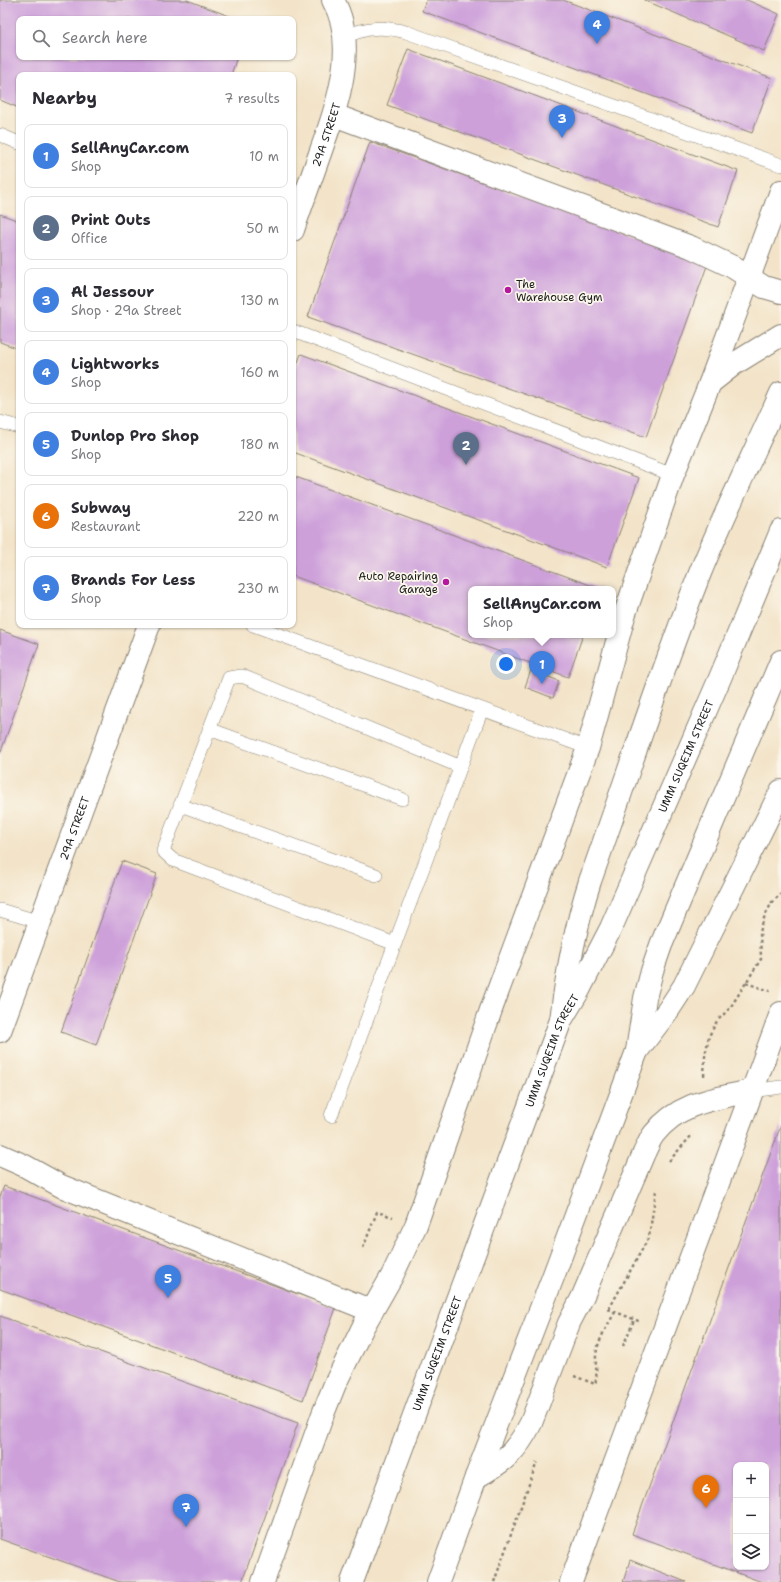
<!DOCTYPE html>
<html lang="en">
<head>
<meta charset="utf-8">
<style>
	:root { --surface:#fff; --page:#f2f2f3; --text:#2b2b33; --muted:#7c7c81; --line:#e1e1e2; --accent:#0b8043 }
	body { margin:0; font-family:"Shantell Sans",sans-serif; background:var(--page); color:var(--text) }
	.controls { position:absolute; right:12px; bottom:12px; display:grid; overflow:hidden; border-radius:8px; box-shadow:0 1px 3px #0004 }
	.controls button { width:36px; height:36px; display:grid; place-items:center; padding:0; border:0; border-bottom:1px solid var(--line); background:var(--surface); color:var(--text); font:20px sans-serif }
	.you { position:absolute; left:506px; top:664px; width:14px; height:14px; margin:-10px; border:3px solid #fff; border-radius:50%; background:#1a73e8; box-shadow:0 0 0 6px #1a73e833 }
	.badge { display:grid; place-items:center; width:26px; height:26px; border-radius:50%; background:var(--accent); color:#fff; font-size:13px; font-weight:700 }
	.pin { position:absolute; translate:-50% -33px; filter:drop-shadow(0 1px 2px #0008) }
	.pin::after { content:''; position:absolute; top:21px; width:14px; height:12px; background:inherit; clip-path:polygon(0 0,100% 0,50% 100%) }
	.popup { position:absolute; left:468px; top:586px; width:148px; height:52px; box-sizing:border-box; display:grid; place-content:center; border-radius:8px; background:var(--surface); filter:drop-shadow(0 1px 3px #0005); font-size:13px; white-space:nowrap; color:var(--muted) }
	.popup b { font-size:15px; color:var(--text) }
	.popup::after { content:''; position:absolute; left:50%; top:100%; margin-left:-8px; border:8px solid transparent; border-top-color:var(--surface) }
	.list { margin:0; padding:0; list-style:none }
	h2 { display:flex; justify-content:space-between; align-items:center; height:52px; margin:0; padding:0 16px; font-size:17px }
	h2 small { font-size:13px; font-weight:400; color:var(--muted) }
	.list li { display:grid; grid-template-columns:26px 1fr auto; gap:12px; align-items:center; box-sizing:border-box; height:64px; margin:0 8px 8px; padding:0 8px; border:1px solid var(--line); border-radius:8px }
	.list b { display:block; font-size:15px; white-space:nowrap }
	.list p { margin:0; font-size:13px; white-space:nowrap; color:var(--muted) }
	.list em { font-size:13px; font-style:normal; color:var(--muted) }
	.icon { flex:none; width:22px; height:22px; fill:none; stroke:currentColor; stroke-width:2; stroke-linecap:round; stroke-linejoin:round }
	.map { position:relative; flex:none; width:781px; height:1582px; overflow:hidden }
	.search { position:absolute; background:var(--surface); box-shadow:0 1px 3px #0004; left:16px; top:16px; width:280px; height:44px; display:flex; align-items:center; gap:10px; box-sizing:border-box; padding:0 14px; border-radius:8px; color:var(--muted); font-size:15px }
	.panel { position:absolute; background:var(--surface); box-shadow:0 1px 3px #0004; left:16px; top:72px; width:280px; height:556px; border-radius:8px }
	.map>svg:first-child { display:block }
	.building { fill:#cda0da; fill-rule:evenodd }
	.lines { fill:none; stroke-linecap:round; stroke-linejoin:round }
	.service-casing { stroke:#888072; stroke-width:14 }
	.minor-casing { stroke:#888072; stroke-width:24 }
	.secondary-casing { stroke:#888072; stroke-width:24 }
	.primary-casing { stroke:#888072; stroke-width:24 }
	.path { stroke:#888072; stroke-width:2.5; stroke-dasharray:3 3; stroke-linecap:butt }
	.service { stroke:#fff; stroke-width:13 }
	.minor { stroke:#fff; stroke-width:22 }
	.secondary { stroke:#fff; stroke-width:22 }
	.primary { stroke:#fff; stroke-width:22 }
	.poi-dot { fill:#b5179e; stroke:#fbf7ec; stroke-width:1.5 }
	.labels { text-anchor:middle; stroke-width:3.5; stroke-linejoin:round; paint-order:stroke }
	.street-label { font-size:11px; fill:#1c1c1c; stroke:#fbf7ec }
	.poi-label { font-size:11px; fill:#1c1c1c; stroke:#fbf7ec; text-anchor:start }
</style>
</head>
<body>
<div class="map">
<svg width="781" height="1582" viewBox="0 0 781 1582">
	<rect width="100%" height="100%" fill="#fbf7ec"/>
	<filter id="ink" filterUnits="userSpaceOnUse"><feTurbulence type="fractalNoise" baseFrequency=".025" numOctaves="2"/><feDisplacementMap in="SourceGraphic" scale="8" xChannelSelector="R" yChannelSelector="G"/><feConvolveMatrix kernelMatrix="1 2 1 2 8 2 1 2 1" color-interpolation-filters="sRGB"/></filter>
	<filter id="wash" filterUnits="userSpaceOnUse"><feTurbulence type="fractalNoise" baseFrequency=".012" numOctaves="4" result="noise"/><feDisplacementMap in="SourceGraphic" scale="16" xChannelSelector="R" yChannelSelector="G"/><feGaussianBlur stdDeviation="0.9" result="paint"/><feColorMatrix in="noise" values="0 0 0 0 0 0 0 0 0 0 0 0 0 0 0 0 0 1.4 0 .05"/><feComposite in="paint" operator="in"/></filter>
	<g filter="url(#wash)">
		<rect width="100%" height="100%" fill="#f3e4c9"/>
		<g id="blocks">
			<path class="building" d="M0,0H187L237,19H19V57H237L231,75H19V108L0,100Z
				M426,0H563L772,78L752,133L422,11Z
				M644,0H747L779,14L764,51Z
				M408,49L738,171L718,227L387,105Z
				M370,142L708,263L646,437L308,317Z
				M0,214L19,221V349L0,342Z
				M301,354L639,478L607,567L293,452V376Z
				M293,476L601,589H471V635H583L568,677L293,576Z
				M0,630L39,644L0,754Z
				M531,670L559,681L553,698L525,687Z
				M122,861L157,874L96,1045L61,1032Z
				M781,1125V1582H762L632,1534ZM736,1465H766V1567H736Z
				M4,1186L336,1308L303,1400L0,1289V1197Z
				M0,1316L298,1423L242,1582H120L0,1539Z
				M630,1560L686,1582H623Z"/>
		</g>
	</g>
	<g filter="url(#ink)">
		<use href="#blocks" fill-opacity="0" stroke="#888072" stroke-width="1"/>
		<g class="lines">
			<g class="service-casing">
				<path id="service" d="M344,37C367,27 382,26 406,32L781,165
					M0,135L19,143
					M293,331L673,475
					M0,422L19,427
					M253,625L588,748
					M209,729L402,799
					M180,805L376,875
					M0,910L40,922
					M395,944L173,860L163,851L229,678L242,676L461,767
					M751,1091L781,1087
					M331,1116L482,709"/>
			</g>
			<g class="minor-casing">
				<g id="minor">
					<path d="M334,115L691,247L731,266L764,287L781,292"/>
					<path id="s1" d="M293,230C301,206 310,182 318,159C335,111 360,48 333,0"/>
					<path d="M710,383L734,364L781,335"/>
					<path id="s2" d="M0,1031L149,625"/>
					<path d="M0,1155L25,1166L61,1186L372,1311"/>
					<path d="M263,1582L323,1414L335,1384L364,1325L392,1276L416,1225L492,1007L588,748L624,616L673,475L710,383L781,191"/>
					<path d="M571,1582L781,1013"/>
				</g>
			</g>
			<g class="secondary-casing">
				<path id="secondary" d="M561,1020C567,970 575,928 590,881C627,778 660,674 700,573C725,512 754,453 781,393
					M637,1051L669,1009L684,986L781,791"/>
			</g>
			<g class="primary-casing">
				<g id="primary">
					<path d="M476,1477C503,1463 517,1451 531,1423L569,1323L582,1298L644,1153C647,1147 650,1139 654,1134C679,1102 714,1099 751,1091"/>
					<path id="s3" d="M352,1582L561,1020L579,990L611,928L720,678L781,531"/>
					<path d="M438,1582L476,1477L553,1277L637,1051L645,998L652,971L661,945L781,661"/>
				</g>
			</g>
			<path class="path" d="M746,983L770,991
				M704,1076L705,1056L709,1036L717,1021L730,1008L761,959L760,932L764,918L772,902L781,894
				M669,1161L692,1135
				M363,1248L377,1212L393,1217
				M608,1309L641,1322
				M609,1309L649,1237L656,1191
				M623,1346L634,1320
				M574,1376L595,1384C598,1374 595,1366 596,1356C597,1341 608,1325 615,1312
				M494,1582L537,1462"/>
			<use href="#service" class="service"/>
			<use href="#minor" class="minor"/>
			<use href="#secondary" class="secondary"/>
			<use href="#primary" class="primary"/>
		</g>
	</g>
	<g class="poi-dot">
		<circle cx="508" cy="290" r="4"/>
		<circle cx="446" cy="582" r="4"/>
	</g>
	<g class="labels">
		<g class="street-label">
			<text dy="4" stroke="none"><textPath href="#s1" startOffset="101">29A STREET</textPath></text>
			<text dy="4" stroke="none"><textPath href="#s3" startOffset="892">UMM SUQEIM STREET</textPath></text>
			<text dy="4" stroke="none"><textPath href="#s2" startOffset="216">29A STREET</textPath></text>
			<text dy="4" stroke="none"><textPath href="#s3" startOffset="568">UMM SUQEIM STREET</textPath></text>
			<text dy="4" stroke="none"><textPath href="#s3" startOffset="244">UMM SUQEIM STREET</textPath></text>
		</g>
		<g class="poi-label">
			<text x="516" y="288">The<tspan x="516" dy="13">Warehouse Gym</tspan></text>
			<text x="438" y="580" text-anchor="end">Auto Repairing<tspan x="438" dy="13">Garage</tspan></text>
		</g>
	</g>
</svg>
<div class="controls">
<button>+</button>
<button>−</button>
<button><svg class="icon" aria-label="layers" viewBox="0 0 24 24"><path d="M12 4l9 5-9 5-9-5zM3 14l9 5 9-5"/></svg></button>
</div>
<div class="you"></div>
<div class="pin badge" style="left:542px;top:684px;background:#3f7fe0">1</div>
<div class="popup"><b>SellAnyCar.com</b>Shop</div>
<div class="pin badge" style="left:466px;top:465px;background:#5c6f8a">2</div>
<div class="pin badge" style="left:562px;top:138px;background:#3f7fe0">3</div>
<div class="pin badge" style="left:597px;top:44px;background:#3f7fe0">4</div>
<div class="pin badge" style="left:168px;top:1298px;background:#3f7fe0">5</div>
<div class="pin badge" style="left:706px;top:1508px;background:#e8710a">6</div>
<div class="pin badge" style="left:186px;top:1527px;background:#3f7fe0">7</div>
<div class="search"><svg class="icon" aria-label="search" viewBox="0 0 24 24"><circle cx="10" cy="10" r="6"/><path d="M15 15l6 6"/></svg>Search here</div>
<section class="panel">
<h2>Nearby<small>7 results</small></h2>
<ul class="list">
<li><span class="badge" style="background:#3f7fe0">1</span><div><b>SellAnyCar.com</b><p>Shop</p></div><em>10 m</em></li>
<li><span class="badge" style="background:#5c6f8a">2</span><div><b>Print Outs</b><p>Office</p></div><em>50 m</em></li>
<li><span class="badge" style="background:#3f7fe0">3</span><div><b>Al Jessour</b><p>Shop · 29a Street</p></div><em>130 m</em></li>
<li><span class="badge" style="background:#3f7fe0">4</span><div><b>Lightworks</b><p>Shop</p></div><em>160 m</em></li>
<li><span class="badge" style="background:#3f7fe0">5</span><div><b>Dunlop Pro Shop</b><p>Shop</p></div><em>180 m</em></li>
<li><span class="badge" style="background:#e8710a">6</span><div><b>Subway</b><p>Restaurant</p></div><em>220 m</em></li>
<li><span class="badge" style="background:#3f7fe0">7</span><div><b>Brands For Less</b><p>Shop</p></div><em>230 m</em></li>
</ul>
</section>
</div>
</body>
</html>
